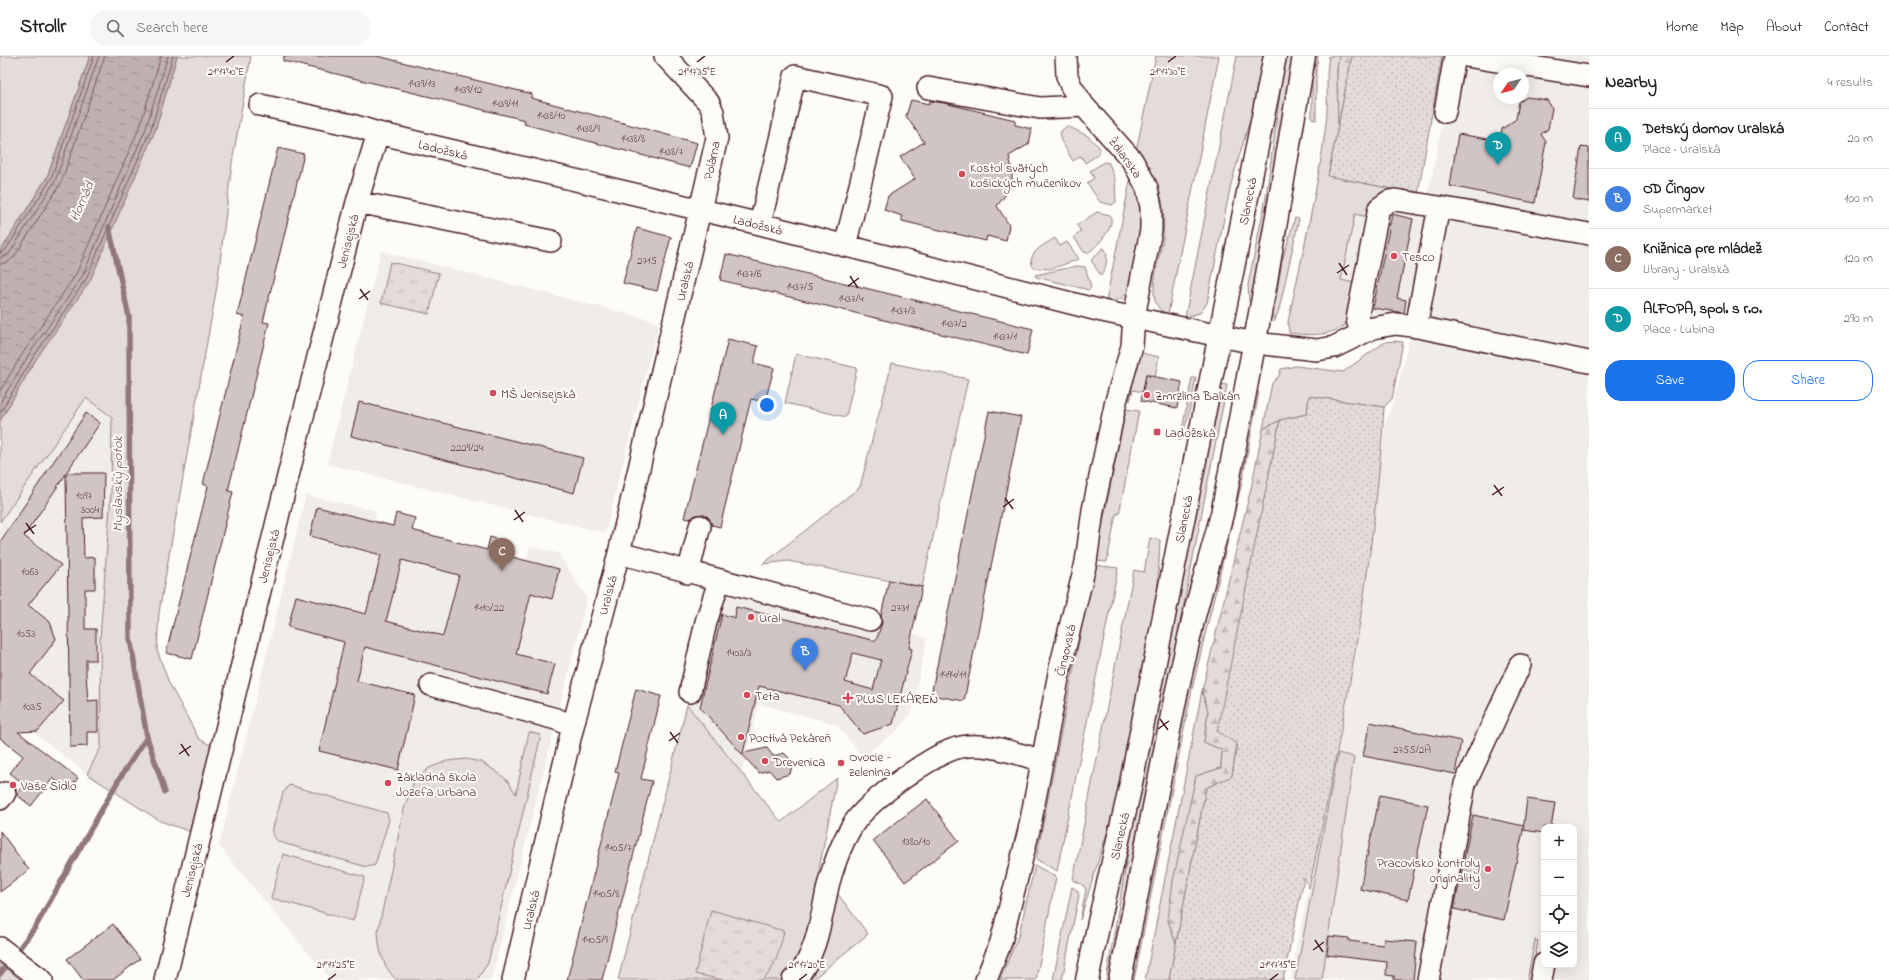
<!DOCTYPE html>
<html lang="en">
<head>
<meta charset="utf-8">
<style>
	:root { --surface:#fff; --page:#f6f6f6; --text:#202124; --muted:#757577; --line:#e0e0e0; --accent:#1a73e8 }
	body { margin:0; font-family:"Indie Flower",sans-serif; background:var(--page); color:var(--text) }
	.controls { position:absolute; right:12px; bottom:12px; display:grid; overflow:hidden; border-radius:8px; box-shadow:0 4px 16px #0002 }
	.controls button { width:36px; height:36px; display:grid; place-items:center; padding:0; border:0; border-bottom:1px solid var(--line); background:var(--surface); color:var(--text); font:20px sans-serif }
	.compass { position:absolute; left:1493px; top:12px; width:36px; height:36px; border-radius:50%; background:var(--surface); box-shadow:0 4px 16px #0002; rotate:235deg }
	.you { position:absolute; left:767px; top:349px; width:14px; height:14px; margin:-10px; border:3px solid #fff; border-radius:50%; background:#1a73e8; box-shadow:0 0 0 6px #1a73e833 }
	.badge { display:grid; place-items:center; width:26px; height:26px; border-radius:50%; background:var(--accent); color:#fff; font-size:13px; font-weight:700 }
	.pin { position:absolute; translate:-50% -33px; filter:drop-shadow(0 1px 2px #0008) }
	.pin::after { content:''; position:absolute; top:21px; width:14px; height:12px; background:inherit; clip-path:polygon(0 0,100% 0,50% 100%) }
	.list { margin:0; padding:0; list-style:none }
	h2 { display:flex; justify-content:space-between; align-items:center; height:52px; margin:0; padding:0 16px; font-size:17px }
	h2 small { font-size:13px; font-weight:400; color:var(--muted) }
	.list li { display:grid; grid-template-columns:26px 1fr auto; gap:12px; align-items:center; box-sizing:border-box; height:60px; padding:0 16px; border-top:1px solid var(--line) }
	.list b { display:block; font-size:15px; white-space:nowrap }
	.list p { margin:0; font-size:13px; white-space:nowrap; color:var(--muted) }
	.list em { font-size:13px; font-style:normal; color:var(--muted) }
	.actions { display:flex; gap:8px; padding:12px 16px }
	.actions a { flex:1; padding:9px 0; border:1px solid var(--accent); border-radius:16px; text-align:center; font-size:14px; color:var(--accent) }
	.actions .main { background:var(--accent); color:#fff }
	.icon { flex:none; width:22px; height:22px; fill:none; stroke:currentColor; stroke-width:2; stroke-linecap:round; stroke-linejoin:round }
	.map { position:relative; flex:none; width:1589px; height:924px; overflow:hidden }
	header { display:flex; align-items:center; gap:24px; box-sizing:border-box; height:56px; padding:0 20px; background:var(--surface); border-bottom:1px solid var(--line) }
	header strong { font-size:19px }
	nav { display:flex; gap:22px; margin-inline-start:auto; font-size:14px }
	.search { width:280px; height:36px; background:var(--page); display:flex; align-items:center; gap:10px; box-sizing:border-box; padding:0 14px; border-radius:16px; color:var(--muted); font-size:15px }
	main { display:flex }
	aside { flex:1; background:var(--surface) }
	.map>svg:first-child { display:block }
	.built { fill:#f0ece8; fill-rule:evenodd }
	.grass { fill:#e3dcda; stroke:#967e82 }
	.forest { fill:url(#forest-firs); stroke:#967e82 }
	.park { fill:url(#park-tufts); stroke:#967e82 }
	.garden { fill:url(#garden-dots); stroke:#967e82 }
	.water { fill:url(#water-ripples); stroke:#91777b }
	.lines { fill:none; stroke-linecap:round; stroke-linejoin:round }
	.shore { stroke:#795961; stroke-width:1 }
	.stream { stroke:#91777b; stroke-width:5.5 }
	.building { fill:#d0c5c4; stroke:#4a1f2b; fill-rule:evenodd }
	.minor-casing { stroke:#4a1f2b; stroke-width:24 }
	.major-casing { stroke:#4a1f2b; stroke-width:25 }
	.minor { stroke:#fdfcf7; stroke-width:21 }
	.major { stroke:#fdfcf7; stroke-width:22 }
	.ticks { fill:none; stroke:#4a1f2b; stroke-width:1.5 }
	.poi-dot { fill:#d1495b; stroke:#fdfcf7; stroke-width:1.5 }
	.labels { text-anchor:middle; stroke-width:4; stroke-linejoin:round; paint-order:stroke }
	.number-label { font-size:11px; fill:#6c4851 }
	.street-label { font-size:13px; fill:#4a1f2b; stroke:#fdfcf7 }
	.poi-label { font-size:13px; fill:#4a1f2b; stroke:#fdfcf7; text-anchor:start }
	.water-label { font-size:14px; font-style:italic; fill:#73525a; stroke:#fdfcf7 }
	.ticks-label { font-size:10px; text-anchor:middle; fill:#4a1f2b; stroke:#fdfcf7; stroke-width:4; stroke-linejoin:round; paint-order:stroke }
</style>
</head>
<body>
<header>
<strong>Strollr</strong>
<div class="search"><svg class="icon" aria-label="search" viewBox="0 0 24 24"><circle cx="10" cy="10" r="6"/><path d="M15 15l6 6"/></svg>Search here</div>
<nav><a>Home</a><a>Map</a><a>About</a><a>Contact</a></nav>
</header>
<main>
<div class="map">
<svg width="1589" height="924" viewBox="0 0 1589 924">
	<defs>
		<pattern id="forest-firs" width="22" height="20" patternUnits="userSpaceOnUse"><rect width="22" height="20" fill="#e3dcda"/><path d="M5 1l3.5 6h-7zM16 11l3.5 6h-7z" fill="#c4bcbb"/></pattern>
		<pattern id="park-tufts" width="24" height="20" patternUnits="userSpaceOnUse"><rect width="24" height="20" fill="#e3dcda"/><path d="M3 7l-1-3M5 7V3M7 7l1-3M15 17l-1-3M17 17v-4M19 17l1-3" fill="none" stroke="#c4bcbb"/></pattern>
		<pattern id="garden-dots" width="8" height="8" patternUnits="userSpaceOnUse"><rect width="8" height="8" fill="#e3dcda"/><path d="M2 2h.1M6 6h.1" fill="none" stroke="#c4bcbb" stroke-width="1.8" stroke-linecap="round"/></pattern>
		<pattern id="water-ripples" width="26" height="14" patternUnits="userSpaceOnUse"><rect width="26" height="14" fill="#c0b1b1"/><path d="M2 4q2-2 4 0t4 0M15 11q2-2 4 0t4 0" fill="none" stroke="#9e8f90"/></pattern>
	</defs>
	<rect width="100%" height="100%" fill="#fdfcf7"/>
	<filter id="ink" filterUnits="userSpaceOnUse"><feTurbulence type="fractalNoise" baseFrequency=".025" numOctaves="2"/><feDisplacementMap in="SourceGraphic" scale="8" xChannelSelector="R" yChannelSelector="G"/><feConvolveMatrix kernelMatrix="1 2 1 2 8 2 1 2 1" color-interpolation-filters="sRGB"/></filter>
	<g filter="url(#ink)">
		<path class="built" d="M1455,0H1589V924H1545L1527,922L1518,924H1291L1296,894L1338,697L1357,589L1384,370L1394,344L1413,270L1340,273L1321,278H1300L1289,277L1288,266L1318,119L1428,140ZM1499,18H1523V42H1499ZM1544,771H1574V909H1544Z
			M381,195L659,266L605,477L327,408Z
			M86,342L112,361L111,437L100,582L101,691L87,718L0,650V466Z
			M306,439L376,455L374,466L526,504L530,491L558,497L587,542L491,924H331L219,790Z
			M719,525L870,564L927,582L912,655L900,672L863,701L836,668L759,648L742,716L687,649Z"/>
		<path class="grass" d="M0,0H90L47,121L0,196Z
			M177,0H251L232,107L217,230L159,556L157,594L169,627L199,683L220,694L200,779L160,765L87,718L101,691L100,582L111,437L112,361L86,342L0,466V365L35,305L155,75Z
			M1156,0H1219L1168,258C1140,250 1162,199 1163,180C1164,171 1164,161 1163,152C1160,129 1152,113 1136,95Z
			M1237,0H1265L1256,43L1231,128L1207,247L1200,257L1185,261Z
			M1285,0H1294L1251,248L1249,246L1248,229L1266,141Z
			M1314,0H1318L1316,13V64L1312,63V13Z
			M1329,0H1339L1337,14L1338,70L1328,120L1428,140L1368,161L1355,158L1341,224L1354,227L1345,269C1329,281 1308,279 1289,277L1288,266C1302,200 1318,134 1326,67C1329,45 1325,22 1329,0Z
			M1067,70L1088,80L1100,92L1099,98L1085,107L1081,100L1073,105L1060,83L1061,75Z
			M1104,106L1109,107L1115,124L1116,146L1112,149L1100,146L1087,127L1094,122L1090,115Z
			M1131,120L1135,123L1144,165L1131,232L1122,242L1114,245H1106Z
			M1097,156L1110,159C1116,171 1097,190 1088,197L1084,196L1074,181L1081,176L1077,169Z
			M1295,162L1299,163L1279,254L1274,266L1273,260L1282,205Z
			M1055,182L1060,190L1067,186L1079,203L1051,213L1034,212C1024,198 1045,188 1055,182Z
			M1103,192L1105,193C1109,199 1106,214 1101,220L1091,204Z
			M1077,210L1085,211L1091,231L1089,234L1036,221L1035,219Z
			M1394,285L1403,286L1392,343L1384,351L1309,340L1307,358L1280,364L1263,373L1272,327L1279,320L1281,313L1296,310L1343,316L1385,286Z
			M1141,297L1159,301L1155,320L1146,318L1143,336L1133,334L1130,345L1129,344Z
			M796,298L857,312L846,361L785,347Z
			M892,307L968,323L922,531L788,505L763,508L860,431Z
			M1192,322H1196L1188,361L1180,385Z
			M1220,328L1227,329L1110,924H1106L1140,727Z
			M1256,336H1259L1242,426L1192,633L1134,924H1130L1188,631L1218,507Z
			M1126,353L1139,355L1119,458H1116L1107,506L1095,505Z
			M1150,482L1160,484L1157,547L1120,735L1080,864L1086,834L1083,829L1073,824L1134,514L1144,516Z
			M1094,509L1118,512L1057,815L1036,803Z
			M1202,635L1208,655L1204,686L1222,694L1221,712L1196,720L1168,864L1176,888L1169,924H1145Z
			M687,649L781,766L837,722L819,813L868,878L812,924H618Z
			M529,676L541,679L488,907L477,924H397C382,911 379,893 378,875L405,749L414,726L429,712L447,705L466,703L481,706L497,716L508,725L516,738Z
			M1338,697L1354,701L1322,924H1295Z
			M289,729L387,757L389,764L375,809L367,811L279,786C274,782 272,779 273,772L283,737Z
			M283,798L365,821L353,865L271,842Z
			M1035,809L1056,821L1036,924H1000L1019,878Z
			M1072,831L1077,834L1079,839L1062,924H1053Z
			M1535,884L1538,885L1531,924H1527Z
			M0,907L21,924H0Z"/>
		<path class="forest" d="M1339,0H1352L1338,70L1337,14Z
			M1280,364L1253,501L1237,688L1232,720L1206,732L1176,888L1168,864L1173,825L1196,720L1221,712L1222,694L1204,686L1208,655L1202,635L1252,428L1263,373Z"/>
		<path class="park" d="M390,206L439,217L429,258L381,247Z
			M711,854L784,875C779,893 777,912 762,924H723L695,918Z"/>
		<path class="garden" d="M1352,0H1442L1418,138L1328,120Z
			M1309,340L1384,351C1374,514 1343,673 1309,832L1304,822L1283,924H1169L1206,732L1232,720L1237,688L1217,675L1280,364L1307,358Z"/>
		<path class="water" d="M90,0H177L155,75L90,225L35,305L0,365V196L47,121Z"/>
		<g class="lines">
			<path class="shore" d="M0,197L5,195L51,123L94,0
				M0,202L9,198L55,125L99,0
				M0,208L8,206L14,201L61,127L105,0
				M0,335L23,297L76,218L140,70L161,0
				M0,347L28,300L82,221L146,72L168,0
				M0,357L32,303L86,223L151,73L173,0"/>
			<path class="stream" d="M109,171L129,261L130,582L147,681L165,736
				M0,918L36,870L118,725L147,681"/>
		</g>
		<path class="building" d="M284,0H377L532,38L531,42L697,87L690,112L524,68L525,64L283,5Z
			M1527,41L1547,44L1552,52L1548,73L1541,78L1546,86L1535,147L1450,130L1458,78L1500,85L1502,73L1516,63L1519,46Z
			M911,44L929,48L930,45L944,47L1015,64V69L1032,73L1029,88L1009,100L1012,113V130L997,150L1009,169L1006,185L987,180L986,185L902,165V160L884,154L888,140L915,123L900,101L924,86L906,60Z
			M1581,91L1589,92V146L1573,143Z
			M278,92L304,98L263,266L269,267L228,435L233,436L192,603L166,597L208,430L203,428L244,261L237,259Z
			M1392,158L1413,163L1397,242L1406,244L1404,257L1373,252Z
			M637,172L671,181L657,235L623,227Z
			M726,198L1033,273L1027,299L720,224Z
			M728,283L758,290L754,307L774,312L765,346L751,343L720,471L712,469L709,462L703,458L696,459L690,463L684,462Z
			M1146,319L1182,326L1177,352L1141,345Z
			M359,346L583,402L574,437L351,380Z
			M989,355L1021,361L964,645L931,639Z
			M86,357L100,367L66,417H104L103,461L83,462L84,502L95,501V533H85V573H96V604H86V619L88,645L98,644V676H87V690L70,691L66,418L24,480L61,509L28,549L50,566L56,583L30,618L64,645L38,675L18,676L78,722L68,735L53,722L31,750L17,739L24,728L10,717L23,700L0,682V486Z
			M317,451L393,470L396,457L415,462L412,474L487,494L490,481L507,486L504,499L559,513L552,543L531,537L516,598L555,608L547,638L365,591L357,625L415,639L398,714L319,695L344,586L288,571L296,540L366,558L381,499L310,480ZM402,504L459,519L443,580L386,565Z
			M889,524L922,531L909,592L912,593L893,668L863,678L839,649L759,630L743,697L767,692L773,700L784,697L793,706L790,718L776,722L769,714L759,717L700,651L722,558L735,562L736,551L876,585L882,567L881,560ZM853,597L881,604L873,634L845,626Z
			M636,633L661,640L641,723L652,725L602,924H567L619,717L615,716Z
			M1370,666L1461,685L1455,718L1363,700Z
			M1380,739L1428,749L1408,844L1360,833Z
			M927,743L959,785L905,826L873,784Z
			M1527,743L1555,747L1551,771H1544V777L1523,774Z
			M1473,759L1524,770L1504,864L1454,853Z
			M0,775L29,814L0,836Z
			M113,868L140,903L113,924H83L67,903Z
			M1329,880L1349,882V885L1383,889L1384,883L1417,886L1413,924H1394V920L1386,919L1387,906L1327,899Z"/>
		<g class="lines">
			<g class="minor-casing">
				<path id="minor" d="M1466,0L1589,20
					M928,32L1040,52L1084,50
					M260,49L352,69L378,77L760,168L1102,255L1220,280L1255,287L1317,294L1334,291L1373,272L1384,270L1396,268L1413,270L1589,306
					M1445,56L1455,0
					M357,146L551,185
					M760,168L795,20L882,40L845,190
					M1416,271L1439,151L1589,178
					M1361,278L1357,263L1379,152L1389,145L1395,144L1439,151
					M619,497L870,564
					M688,517L700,470
					M431,629L556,663L573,670
					M690,636L706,566L719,525
					M0,743L5,737
					M0,892L42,924
					M165,924L289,416L357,146L378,77
					M513,924L573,670L619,497L717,82L713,56L709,47L665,0
					M793,924C817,905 822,854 829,826C835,805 842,785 854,767C869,745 934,696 961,691C987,686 1016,698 1041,704
					M986,924L1001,886L1029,774L1060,612L1086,506L1093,454L1116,345L1132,290L1134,261L1151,174V151L1147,132L1141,120L1132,104L1084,50L1071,30L1067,20L1066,0
					M1428,924L1465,728L1520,609
					M1541,924L1544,908"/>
			</g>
			<g class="major-casing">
				<path id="major" d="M1087,924L1099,866L1129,737L1275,0
					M1120,924L1176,639L1194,560L1222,458L1265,231L1304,0"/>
			</g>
			<use href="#minor" class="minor"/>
			<use href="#major" class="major"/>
		</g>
	</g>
	<path class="ticks" d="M226,6L234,0M697,6L705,0M1168,6L1176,0M1339,207L1347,219M1337,217L1349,209M850,220L858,232M848,230L859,222M360,233L368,244M359,243L370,235M1494,429L1502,440M1492,439L1504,431M1005,442L1013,453M1003,451L1014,443M515,454L523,466M514,464L525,456M26,467L34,478M24,477L36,469M1160,663L1168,674M1158,673L1169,665M670,676L678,687M669,685L680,677M181,688L189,700M179,698L191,690M1315,884L1323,896M1313,894L1324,886M328,924L336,918M799,924L807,918M1270,924L1278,918"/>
	<g class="poi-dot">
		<circle cx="962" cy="118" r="4"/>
		<circle cx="1394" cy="200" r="4"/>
		<circle cx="493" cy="337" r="4"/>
		<circle cx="1147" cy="339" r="4"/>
		<rect x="1153" y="372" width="8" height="8" rx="2"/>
		<circle cx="751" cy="561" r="4"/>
		<circle cx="747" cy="639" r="4"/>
		<path d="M846 636h4v4h4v4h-4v4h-4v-4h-4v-4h4z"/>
		<circle cx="741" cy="681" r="4"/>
		<circle cx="765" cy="705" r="4"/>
		<circle cx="841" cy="707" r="4"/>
		<circle cx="388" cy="727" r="4"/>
		<circle cx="13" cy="729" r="4"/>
		<circle cx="1488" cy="813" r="4"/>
	</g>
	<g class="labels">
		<g class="number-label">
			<text x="422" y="31">1439/13</text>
			<text x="468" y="37">1439/12</text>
			<text x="505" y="51">1439/11</text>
			<text x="551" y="63">1438/10</text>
			<text x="588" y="76">1438/9</text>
			<text x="633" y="86">1438/8</text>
			<text x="671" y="99">1438/7</text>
			<text x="647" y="208">2715</text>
			<text x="749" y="221">1437/6</text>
			<text x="800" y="234">1437/5</text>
			<text x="851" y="246">1437/4</text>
			<text x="903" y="258">1437/3</text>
			<text x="954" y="271">1437/2</text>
			<text x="1005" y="284">1437/1</text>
			<text x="467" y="395">2229/24</text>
			<text x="84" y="443">1097</text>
			<text x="90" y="457">3004</text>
			<text x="30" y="519">1063</text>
			<text x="489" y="555">1410/22</text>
			<text x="900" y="555">2731</text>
			<text x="26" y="581">1053</text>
			<text x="739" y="600">1403/3</text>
			<text x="953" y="622">1494/11</text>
			<text x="32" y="654">1035</text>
			<text x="1412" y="697">2755/2A</text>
			<text x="916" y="789">1380/10</text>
			<text x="618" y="795">1405/7</text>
			<text x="606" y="841">1405/8</text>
			<text x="595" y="887">1405/9</text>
		</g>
		<g class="street-label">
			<text transform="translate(443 93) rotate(14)" y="5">Ladožská</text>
			<text transform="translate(1126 101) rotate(54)" y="5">Ždiarska</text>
			<text transform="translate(711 104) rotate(-78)" y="5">Polárna</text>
			<text transform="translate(1247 145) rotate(-79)" y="5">Slanecká</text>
			<text transform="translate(758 168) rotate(14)" y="5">Ladožská</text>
			<text transform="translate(347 185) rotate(-76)" y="5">Jenisejská</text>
			<text transform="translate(684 225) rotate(-77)" y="5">Uralská</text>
			<text transform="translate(1183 463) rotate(-79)" y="5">Slanecká</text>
			<text transform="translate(268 500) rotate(-76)" y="5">Jenisejská</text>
			<text transform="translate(607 539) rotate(-75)" y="5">Uralská</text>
			<text transform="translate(1065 594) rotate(-77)" y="5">Čingovská</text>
			<text transform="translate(1119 780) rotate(-77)" y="5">Slanecká</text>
			<text transform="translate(191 814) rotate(-76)" y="5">Jenisejská</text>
			<text transform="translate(530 854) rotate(-77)" y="5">Uralská</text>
		</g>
		<g class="poi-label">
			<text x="970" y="116">Kostol svätých<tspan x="970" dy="15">košických mučeníkov</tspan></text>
			<text x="1402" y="205">Tesco</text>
			<text x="501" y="342">MŠ Jenisejská</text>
			<text x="1155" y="344">Zmrzlina Balkán</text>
			<text x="1165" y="381">Ladožská</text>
			<text x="759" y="566">Ural</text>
			<text x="755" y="644">Teta</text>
			<text x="856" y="647">PLUS LEKÁREŇ</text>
			<text x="749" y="686">Poctivá Pekáreň</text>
			<text x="849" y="705">Ovocie -<tspan x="849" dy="15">zelenina</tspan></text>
			<text x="773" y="710">Drevenica</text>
			<text x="396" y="725">Základná škola<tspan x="396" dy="15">Jozefa Urbana</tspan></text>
			<text x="21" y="734">Vaše Sídlo</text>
			<text x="1480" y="811" text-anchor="end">Pracovisko kontroly<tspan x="1480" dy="15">originality</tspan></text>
		</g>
		<g class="water-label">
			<text transform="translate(81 145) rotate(-66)" y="5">Hornád</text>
			<text transform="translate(117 428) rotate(-90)" y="5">Myslavský potok</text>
		</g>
	</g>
	<g class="ticks-label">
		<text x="226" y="19">21°17'40"E</text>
		<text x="697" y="19">21°17'35"E</text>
		<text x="1168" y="19">21°17'30"E</text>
		<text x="336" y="912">21°17'25"E</text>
		<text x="807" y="912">21°17'20"E</text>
		<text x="1278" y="912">21°17'15"E</text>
	</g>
</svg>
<div class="controls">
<button>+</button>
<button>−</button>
<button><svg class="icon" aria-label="locate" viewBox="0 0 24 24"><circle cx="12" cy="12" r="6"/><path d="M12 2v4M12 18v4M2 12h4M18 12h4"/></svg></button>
<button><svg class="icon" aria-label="layers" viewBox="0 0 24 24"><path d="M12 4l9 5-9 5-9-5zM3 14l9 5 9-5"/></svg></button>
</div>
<svg class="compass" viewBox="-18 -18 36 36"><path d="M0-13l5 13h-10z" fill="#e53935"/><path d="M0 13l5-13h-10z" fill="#757577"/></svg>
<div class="you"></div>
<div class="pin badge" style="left:723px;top:379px;background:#0f9aa8">A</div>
<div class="pin badge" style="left:805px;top:615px;background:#3f7fe0">B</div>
<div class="pin badge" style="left:502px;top:515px;background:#8d6e63">C</div>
<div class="pin badge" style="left:1498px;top:109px;background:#0f9aa8">D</div>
</div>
<aside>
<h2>Nearby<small>4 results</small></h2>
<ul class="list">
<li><span class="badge" style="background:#0f9aa8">A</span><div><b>Detský domov Uralská</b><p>Place · Uralská</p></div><em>20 m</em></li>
<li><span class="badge" style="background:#3f7fe0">B</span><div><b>OD Čingov</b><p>Supermarket</p></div><em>100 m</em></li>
<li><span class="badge" style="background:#8d6e63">C</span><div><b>Knižnica pre mládež</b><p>Library · Uralská</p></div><em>120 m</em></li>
<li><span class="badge" style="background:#0f9aa8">D</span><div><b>ALFOPA, spol. s r.o.</b><p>Place · Lubina</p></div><em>290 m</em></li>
</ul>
<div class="actions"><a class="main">Save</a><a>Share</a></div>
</aside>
</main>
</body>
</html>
